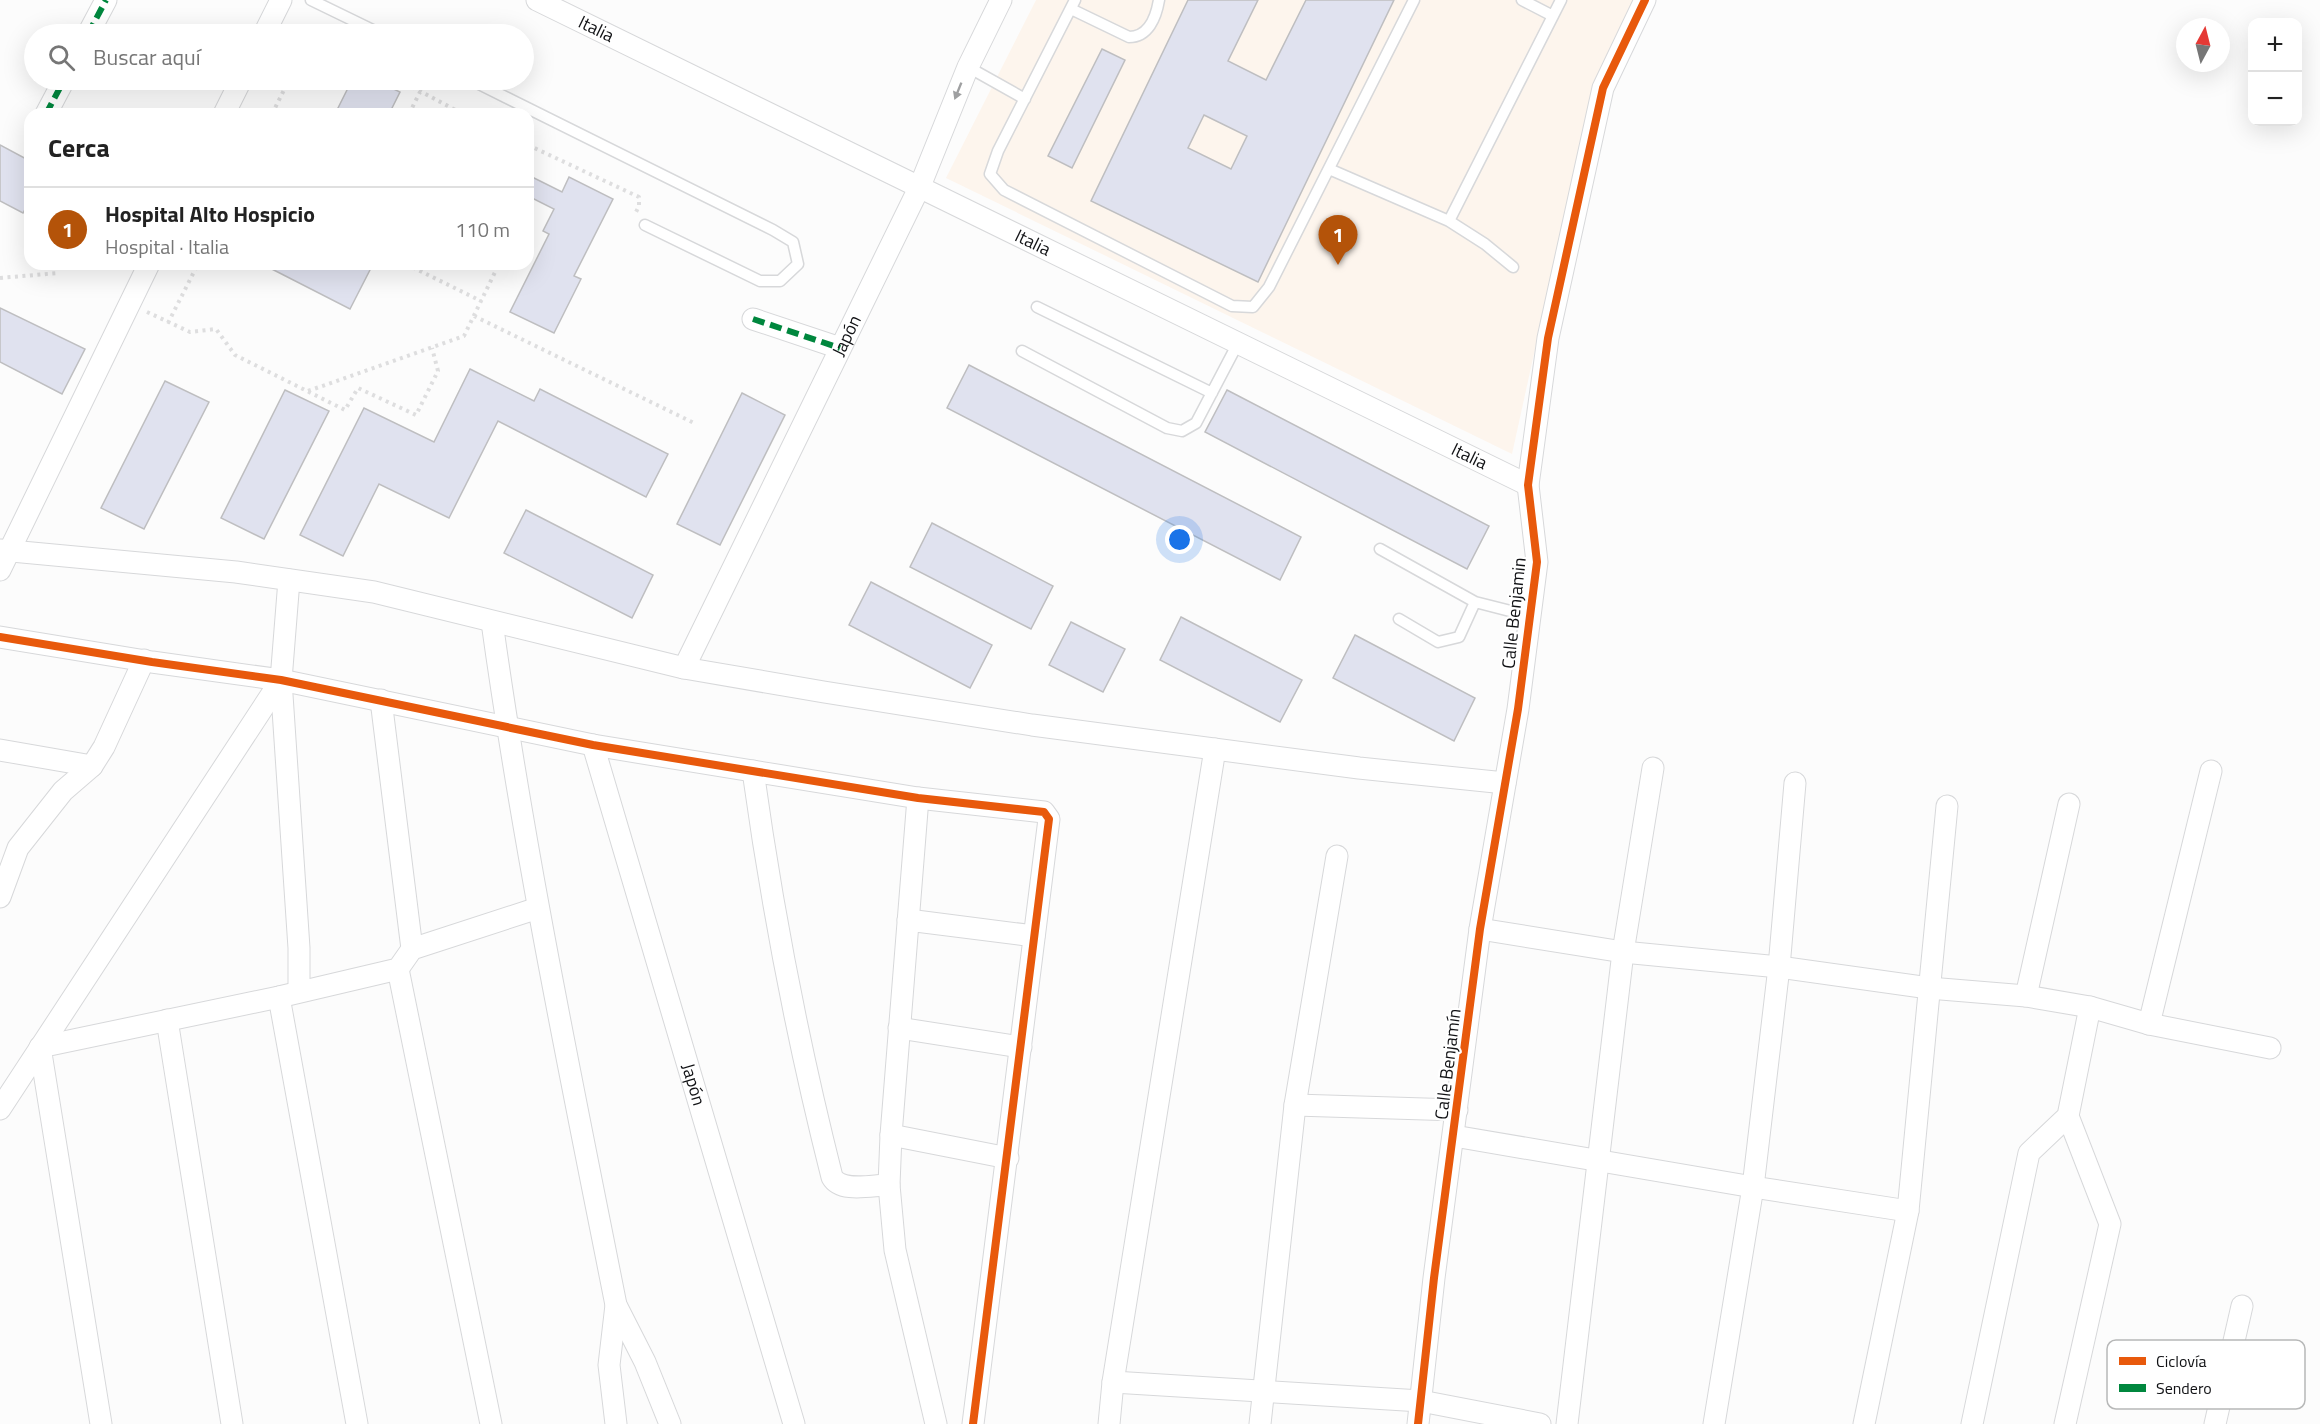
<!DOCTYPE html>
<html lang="es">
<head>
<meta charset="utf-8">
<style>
	:root { --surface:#fff; --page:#f6f6f6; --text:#222; --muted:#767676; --line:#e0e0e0; --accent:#b45309 }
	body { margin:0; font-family:"Titillium Web",sans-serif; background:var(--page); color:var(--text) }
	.controls { position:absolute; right:18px; top:18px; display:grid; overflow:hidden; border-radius:12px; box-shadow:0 6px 24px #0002 }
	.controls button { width:54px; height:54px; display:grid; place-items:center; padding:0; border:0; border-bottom:2px solid var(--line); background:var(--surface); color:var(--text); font:30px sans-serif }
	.compass { position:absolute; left:2176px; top:18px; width:54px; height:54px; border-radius:50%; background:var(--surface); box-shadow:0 6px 24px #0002; rotate:7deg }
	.you { position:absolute; left:1180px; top:540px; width:21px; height:21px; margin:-15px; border:4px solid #fff; border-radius:50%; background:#1a73e8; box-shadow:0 0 0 9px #1a73e833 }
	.badge { display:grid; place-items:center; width:39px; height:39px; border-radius:50%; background:var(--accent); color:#fff; font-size:20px; font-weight:700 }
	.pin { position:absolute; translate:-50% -50px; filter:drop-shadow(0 2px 3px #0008) }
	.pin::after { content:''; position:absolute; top:32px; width:21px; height:18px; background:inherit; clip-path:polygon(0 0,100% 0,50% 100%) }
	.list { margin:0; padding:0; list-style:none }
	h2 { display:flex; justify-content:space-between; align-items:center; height:78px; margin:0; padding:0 24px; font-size:26px }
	h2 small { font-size:20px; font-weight:400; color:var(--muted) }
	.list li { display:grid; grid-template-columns:39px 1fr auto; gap:18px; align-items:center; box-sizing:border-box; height:84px; padding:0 24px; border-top:2px solid var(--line) }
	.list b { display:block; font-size:22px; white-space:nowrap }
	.list p { margin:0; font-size:20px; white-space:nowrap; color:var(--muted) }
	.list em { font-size:20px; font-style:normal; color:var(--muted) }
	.icon { flex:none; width:33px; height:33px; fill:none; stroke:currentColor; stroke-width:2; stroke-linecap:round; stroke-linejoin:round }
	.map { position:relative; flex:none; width:2320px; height:1424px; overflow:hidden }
	.search { position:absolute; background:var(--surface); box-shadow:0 6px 24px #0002; left:24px; top:24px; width:510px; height:66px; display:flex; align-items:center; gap:15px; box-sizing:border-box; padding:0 21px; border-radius:33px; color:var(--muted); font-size:22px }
	.panel { position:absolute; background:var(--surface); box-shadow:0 6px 24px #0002; left:24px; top:108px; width:510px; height:162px; border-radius:18px }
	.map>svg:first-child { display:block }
	.medical { fill:#fdf5ed }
	.building { fill:#e0e2ef; stroke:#bebec0; stroke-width:1.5; fill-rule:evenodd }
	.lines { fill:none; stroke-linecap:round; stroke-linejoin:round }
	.lane-casing { stroke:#d7d8da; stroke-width:13 }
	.street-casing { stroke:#d7d8da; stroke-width:23 }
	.path { stroke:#dededf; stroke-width:4; stroke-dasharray:3 4.5; stroke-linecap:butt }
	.lane { stroke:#fff; stroke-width:10 }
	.street { stroke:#fff; stroke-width:21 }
	.quiet { stroke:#00873e; stroke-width:6; stroke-dasharray:12 6; stroke-linecap:butt }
	.cycleway-casing { stroke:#fff; stroke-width:11 }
	.cycleway { stroke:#e8590c; stroke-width:8 }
	.oneway { fill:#9fa0a1 }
	.labels { text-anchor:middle; stroke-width:4.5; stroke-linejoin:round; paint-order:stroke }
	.street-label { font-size:18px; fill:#101114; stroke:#fff }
	.key { fill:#fff; stroke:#b7b8b8; stroke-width:1.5 }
	.key-label { font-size:16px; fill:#101114 }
</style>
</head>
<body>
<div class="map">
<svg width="2320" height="1424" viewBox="0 0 2320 1424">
	<rect width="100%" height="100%" fill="#fcfcfc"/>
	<path class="medical" d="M1036,0H1636L1591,94L1512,454L946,178Z"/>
	<path class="building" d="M1188,0H1258L1228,61L1266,80L1306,0H1394L1258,282L1091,201ZM1204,115L1247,136L1231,169L1188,148Z
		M1102,49L1125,60L1072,168L1048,156Z
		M352,80H375L400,92L389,114H335Z
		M0,145L30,161V200L23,213L0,201Z
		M528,175L562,192L569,177L613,199L574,276L581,279L554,333L510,312L549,234L543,231L554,209L528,196Z
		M262,264H373L350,309Z
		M0,308L85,349L62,394L0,362Z
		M969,365L1301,537L1280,580L947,408Z
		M470,369L534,401L540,389L668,454L646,497L498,421L449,518L379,484L343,556L300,535L364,408L434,442Z
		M165,381L209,402L144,529L101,508Z
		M285,390L329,411L264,539L221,518Z
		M1227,390L1489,526L1467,569L1205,432Z
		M742,393L785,415L720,545L677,524Z
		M526,510L653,575L632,618L504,553Z
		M932,523L1053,586L1031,629L910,567Z
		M871,582L992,645L970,688L849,625Z
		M1181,617L1302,680L1280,722L1160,660Z
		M1071,622L1125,649L1103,692L1049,665Z
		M1355,635L1475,698L1454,741L1333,678Z"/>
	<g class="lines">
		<g class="lane-casing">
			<path id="lane" d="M311,0L381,34
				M1075,0L998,151L990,174L1004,190L1232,306L1253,307L1269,287L1414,0
				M1522,0L1553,16
				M1071,9L1129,37C1148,37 1156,18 1159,0
				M968,67L1025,99
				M471,80L773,230L793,242L798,264L780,281H760L645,225
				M1329,169L1449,221L1485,244L1513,267
				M1449,221L1561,0
				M1037,307L1212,393
				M1022,351L1167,428L1182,431L1196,423L1238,343
				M1380,549L1475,602L1530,616
				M1399,619L1438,642L1459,637L1475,602"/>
		</g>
		<g class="street-casing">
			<g id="street">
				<path id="s1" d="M537,0L1528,485"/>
				<path d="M88,34L106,0"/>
				<path d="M264,34L281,0"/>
				<path d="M46,114L64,80"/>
				<path d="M224,114L241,80"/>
				<path d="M753,319L840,348"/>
				<path d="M0,550L236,572L374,592L684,668L824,692L1032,725L1359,768L1505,783"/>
				<path d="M0,570L149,264"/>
				<path d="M289,580L281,680L299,948V991"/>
				<path d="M492,622C524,852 571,1078 616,1305L609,1365L616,1424"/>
				<path d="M0,637L152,662L281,680L593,745L918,798L1044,812L1049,819L973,1424"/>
				<path id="s2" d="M684,668L920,186L968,67L1001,0"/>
				<path d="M381,700L412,949"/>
				<path id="s3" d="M593,745L794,1424"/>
				<path d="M0,750L92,766"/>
				<path d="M753,771C772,908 798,1043 832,1177C841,1193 872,1185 889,1185"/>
				<path d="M918,798L891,1135L889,1185L895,1250L936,1424"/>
				<path d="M0,897L18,848L63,791L92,766L104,747L144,660"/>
				<path d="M908,920L1034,936"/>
				<path d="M1480,929L1623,952L1779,967L1929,988L2026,996L2090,1007L2149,1024L2270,1048"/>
				<path d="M398,969L491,1424"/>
				<path d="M2026,996L2069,804"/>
				<path d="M279,997L357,1424"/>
				<path d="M167,1020L232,1424"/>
				<path d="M2149,1024L2211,771"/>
				<path d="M899,1028L1021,1047"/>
				<path d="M1295,1105L1457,1110"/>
				<path d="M0,1109L281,680"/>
				<path d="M891,1135L1008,1158"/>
				<path d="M1454,1136L1753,1187L1908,1211"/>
				<path d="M616,1305L645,1362L670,1424"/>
				<path d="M1113,1382L1421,1401L1540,1424"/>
				<path d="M101,1424L40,1047L279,997L398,969L412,949L538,908"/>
				<path d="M1109,1424L1113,1382L1215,749"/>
				<path d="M1260,1424L1295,1105L1337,856"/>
				<path d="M1418,1424L1434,1278L1480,929L1518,709L1537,562L1528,485L1548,338L1603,88L1645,0"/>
				<path d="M1567,1424L1623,952L1653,768"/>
				<path d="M1714,1424L1753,1187L1779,967L1795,783"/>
				<path d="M1864,1424L1908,1211L1947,806"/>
				<path d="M1972,1424L2029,1153L2068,1116L2090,1007"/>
				<path d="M2065,1424L2110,1224L2068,1116"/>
				<path d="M2215,1424L2242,1306"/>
			</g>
		</g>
		<path class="path" d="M399,80L463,114
			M272,114L289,80
			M409,114L420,92
			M528,145L639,197V206L635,214
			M406,264L481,301
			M0,278L58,273
			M147,312L190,332L216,329L235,355L345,410L358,388L416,415L438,371L432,348
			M474,316L694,423
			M168,323L198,264
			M308,391L464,336L499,264"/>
		<use href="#lane" class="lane"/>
		<use href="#street" class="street"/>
		<path class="quiet" d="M88,34L106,0
			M46,114L64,80
			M753,319L840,348"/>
		<g class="cycleway-casing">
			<path id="cycleway" d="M0,637L152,662L281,680L593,745L918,798L1044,812L1049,819L973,1424
				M1418,1424L1434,1278L1480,929L1518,709L1537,562L1528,485L1548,338L1603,88L1645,0"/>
		</g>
		<use href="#cycleway" class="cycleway"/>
	</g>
	<defs><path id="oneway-solid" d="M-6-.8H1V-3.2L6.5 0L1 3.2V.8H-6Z" transform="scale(1.5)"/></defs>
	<use class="oneway" href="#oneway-solid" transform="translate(958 91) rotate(112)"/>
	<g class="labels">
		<g class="street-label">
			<text dy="6" stroke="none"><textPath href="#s1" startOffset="66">Italia</textPath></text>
			<text dy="6" stroke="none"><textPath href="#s1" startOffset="552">Italia</textPath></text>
			<text dy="6" stroke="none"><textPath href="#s2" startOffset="370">Japón</textPath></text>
			<text dy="6" stroke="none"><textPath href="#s1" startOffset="1038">Italia</textPath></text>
			<text transform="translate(1514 613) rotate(-84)" y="6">Calle Benjamin</text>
			<text transform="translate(1448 1064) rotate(-83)" y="6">Calle Benjamín</text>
			<text dy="6" stroke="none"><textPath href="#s3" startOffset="354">Japón</textPath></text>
		</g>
	</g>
	<rect x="2107" y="1340" width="198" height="69" rx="9" class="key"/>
	<rect x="2119" y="1357" width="27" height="8" fill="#e8590c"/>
	<rect x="2119" y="1384" width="27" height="8" fill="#00873e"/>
	<g class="key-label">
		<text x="2156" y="1367">Ciclovía</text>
		<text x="2156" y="1394">Sendero</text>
	</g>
</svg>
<div class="controls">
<button>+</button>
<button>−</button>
</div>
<svg class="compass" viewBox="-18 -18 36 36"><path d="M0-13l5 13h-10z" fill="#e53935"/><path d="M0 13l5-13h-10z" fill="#767676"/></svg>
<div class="you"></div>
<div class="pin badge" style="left:1338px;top:265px">1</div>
<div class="search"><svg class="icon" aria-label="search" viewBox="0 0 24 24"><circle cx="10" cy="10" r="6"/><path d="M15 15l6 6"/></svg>Buscar aquí</div>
<section class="panel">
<h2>Cerca<small></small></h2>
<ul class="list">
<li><span class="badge">1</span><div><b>Hospital Alto Hospicio</b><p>Hospital · Italia</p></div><em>110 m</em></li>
</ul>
</section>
</div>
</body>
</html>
